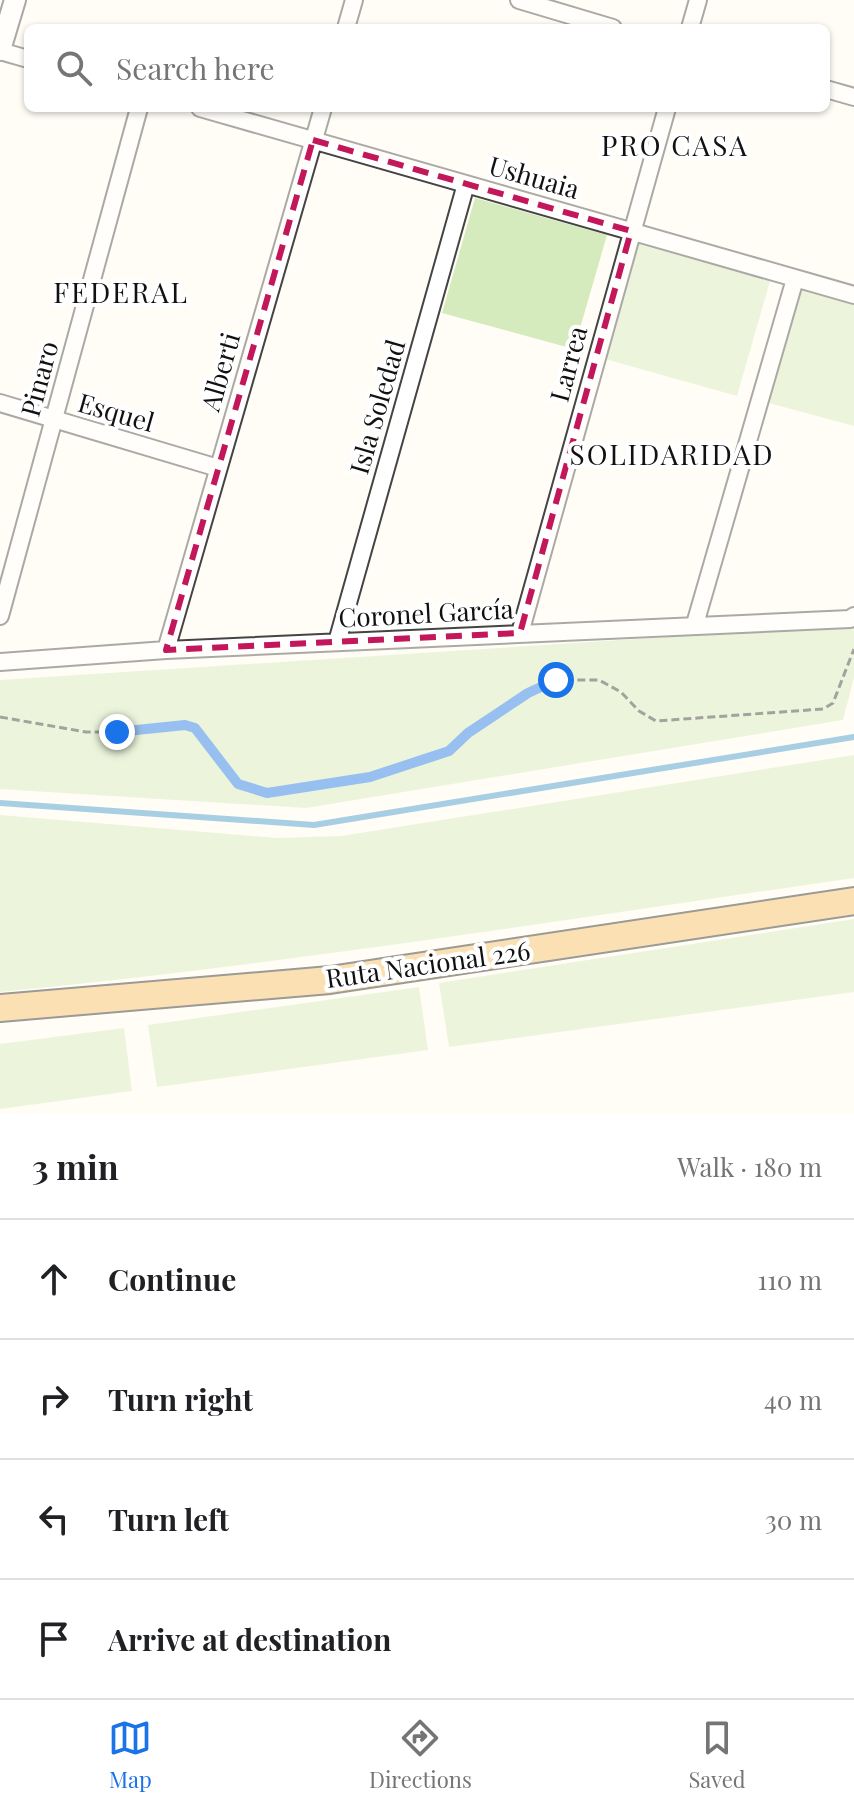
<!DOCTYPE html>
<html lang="en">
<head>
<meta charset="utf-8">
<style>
	:root { --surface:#fff; --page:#f2f2f2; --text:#202124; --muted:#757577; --line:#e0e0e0; --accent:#1a73e8 }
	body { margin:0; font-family:"Playfair Display",serif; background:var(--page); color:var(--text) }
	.stop { position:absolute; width:24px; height:24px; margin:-18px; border:6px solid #1a73e8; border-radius:50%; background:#fff }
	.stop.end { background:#1a73e8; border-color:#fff; box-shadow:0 2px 8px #0008 }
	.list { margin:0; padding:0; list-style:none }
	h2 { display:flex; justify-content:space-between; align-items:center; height:104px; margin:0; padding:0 32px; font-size:34px }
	h2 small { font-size:26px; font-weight:400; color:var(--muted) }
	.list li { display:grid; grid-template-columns:52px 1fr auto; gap:24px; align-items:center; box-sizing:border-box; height:120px; padding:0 32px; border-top:2px solid var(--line) }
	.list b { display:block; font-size:30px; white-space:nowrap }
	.list em { font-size:26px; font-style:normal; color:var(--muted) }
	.icon { flex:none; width:44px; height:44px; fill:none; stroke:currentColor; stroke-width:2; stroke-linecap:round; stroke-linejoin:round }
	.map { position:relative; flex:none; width:854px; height:1114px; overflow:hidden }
	.search { position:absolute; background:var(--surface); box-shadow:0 2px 6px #0004; left:24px; right:24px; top:24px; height:88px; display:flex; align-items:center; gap:20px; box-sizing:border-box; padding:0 28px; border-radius:12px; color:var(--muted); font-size:30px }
	.sheet { height:584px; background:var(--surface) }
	nav { display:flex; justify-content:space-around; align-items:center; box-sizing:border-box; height:112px; border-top:2px solid var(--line); background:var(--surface); font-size:22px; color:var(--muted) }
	nav a { display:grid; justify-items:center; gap:4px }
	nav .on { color:var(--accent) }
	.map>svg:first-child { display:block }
	.green { fill:#d5ebbd }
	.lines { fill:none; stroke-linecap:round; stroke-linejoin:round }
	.stream { stroke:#3f96cf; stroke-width:6 }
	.minor-casing { stroke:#444; stroke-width:20 }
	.tertiary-casing { stroke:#444; stroke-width:24 }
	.trunk-casing { stroke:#222; stroke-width:30 }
	.path { stroke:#333; stroke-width:3; stroke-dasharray:8 4; stroke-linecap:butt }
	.minor { stroke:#fff; stroke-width:16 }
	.tertiary { stroke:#fff; stroke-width:20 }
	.trunk { stroke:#f7bc64; stroke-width:26 }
	.route { stroke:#1a73e8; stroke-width:10 }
	.marked { fill:none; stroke:#c2185b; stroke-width:6; stroke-dasharray:16 10; stroke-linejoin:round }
	.labels { text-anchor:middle; stroke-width:8; stroke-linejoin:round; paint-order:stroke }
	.street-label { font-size:26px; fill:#111; stroke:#fff }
	.neighbourhood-label { font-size:28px; letter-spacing:2px; fill:#111; stroke:#fff }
</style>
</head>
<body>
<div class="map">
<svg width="854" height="1114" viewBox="0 0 854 1114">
	<rect width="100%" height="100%" fill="#fffdf5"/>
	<path class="green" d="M475,198L607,235L574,349L442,313Z
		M638,244L770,281L737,396L605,359Z
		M798,287L854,302V426L765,402Z
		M854,625V678L843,720L306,808L0,789V680Z
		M854,755V878C570,919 286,964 0,992V815L278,838L341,836Z
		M854,919V992L449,1047L439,983Z
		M419,987L428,1050L157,1087L148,1025Z
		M124,1028L132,1091L0,1109V1044Z"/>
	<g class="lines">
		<path class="stream" d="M0,803L314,825L854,737"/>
		<g class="minor-casing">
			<path id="minor" d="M519,0L613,28
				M346,28L354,0
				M690,28L698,0
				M0,51L28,59
				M826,89L854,97
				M200,108L854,295
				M0,403L218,468
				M0,616L139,108
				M695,624L795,279
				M520,633L667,108
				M337,642L466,184
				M166,650L323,108
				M0,662L166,650L850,619L854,616"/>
		</g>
		<g class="tertiary-casing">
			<path id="tertiary" d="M0,50L15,0"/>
		</g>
		<g class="trunk-casing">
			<path id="trunk" d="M0,1008L330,980L854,901"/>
		</g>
		<path class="path" d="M0,717L86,732H117L185,725L195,728L238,784L267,793L370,777L449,751L468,733L528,693L556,680H599L621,692L639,711L656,721L823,709L833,703L854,649"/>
		<use href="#minor" class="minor"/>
		<use href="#tertiary" class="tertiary"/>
		<use href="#trunk" class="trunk"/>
	</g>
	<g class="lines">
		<path class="route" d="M117,732L185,725L195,728L238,784L267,793L370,777L449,751L468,733L528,693L556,680"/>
	</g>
	<path d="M0 0H854V1114H0ZM313,140L631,231L520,633L166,650Z" fill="#fffdf5" fill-opacity=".55" fill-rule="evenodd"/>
	<path class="marked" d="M313,140L631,231L520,633L166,650Z"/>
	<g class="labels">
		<g class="street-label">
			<text transform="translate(534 178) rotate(16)" y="9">Ushuaia</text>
			<text transform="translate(569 364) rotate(-75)" y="9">Larrea</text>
			<text transform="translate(221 372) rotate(-74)" y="9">Alberti</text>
			<text transform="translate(40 379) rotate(-75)" y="9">Pinaro</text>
			<text transform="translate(378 407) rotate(-74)" y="9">Isla Soledad</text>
			<text transform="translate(116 413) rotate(16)" y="9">Esquel</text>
			<text transform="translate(426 614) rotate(-3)" y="9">Coronel García</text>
			<text transform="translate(428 965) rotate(-8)" y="9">Ruta Nacional 226</text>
		</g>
		<g class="neighbourhood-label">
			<text x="675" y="156">PRO CASA</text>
			<text x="121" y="303">FEDERAL</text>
			<text x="672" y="465">SOLIDARIDAD</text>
		</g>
	</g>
</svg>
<div class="stop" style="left:556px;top:680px"></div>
<div class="stop end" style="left:117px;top:732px"></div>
<div class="search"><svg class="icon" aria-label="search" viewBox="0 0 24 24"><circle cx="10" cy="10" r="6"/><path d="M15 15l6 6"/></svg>Search here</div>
</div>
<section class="sheet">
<h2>3 min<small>Walk · 180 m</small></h2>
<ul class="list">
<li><svg class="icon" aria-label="ahead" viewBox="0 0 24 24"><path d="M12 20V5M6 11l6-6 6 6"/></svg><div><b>Continue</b></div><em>110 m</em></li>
<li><svg class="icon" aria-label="right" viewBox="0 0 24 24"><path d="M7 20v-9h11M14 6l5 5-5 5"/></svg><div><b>Turn right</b></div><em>40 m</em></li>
<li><svg class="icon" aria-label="left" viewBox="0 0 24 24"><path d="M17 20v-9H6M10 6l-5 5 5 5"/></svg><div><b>Turn left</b></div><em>30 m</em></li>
<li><svg class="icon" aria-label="arrive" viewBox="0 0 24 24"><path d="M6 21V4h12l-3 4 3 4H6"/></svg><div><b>Arrive at destination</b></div></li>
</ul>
</section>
<nav>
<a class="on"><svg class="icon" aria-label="map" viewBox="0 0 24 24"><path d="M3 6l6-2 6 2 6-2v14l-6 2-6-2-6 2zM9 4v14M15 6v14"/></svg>Map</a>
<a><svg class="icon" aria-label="directions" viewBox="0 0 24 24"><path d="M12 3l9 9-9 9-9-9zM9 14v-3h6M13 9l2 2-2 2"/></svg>Directions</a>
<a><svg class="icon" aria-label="saved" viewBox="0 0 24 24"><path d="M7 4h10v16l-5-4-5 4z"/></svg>Saved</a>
</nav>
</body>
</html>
